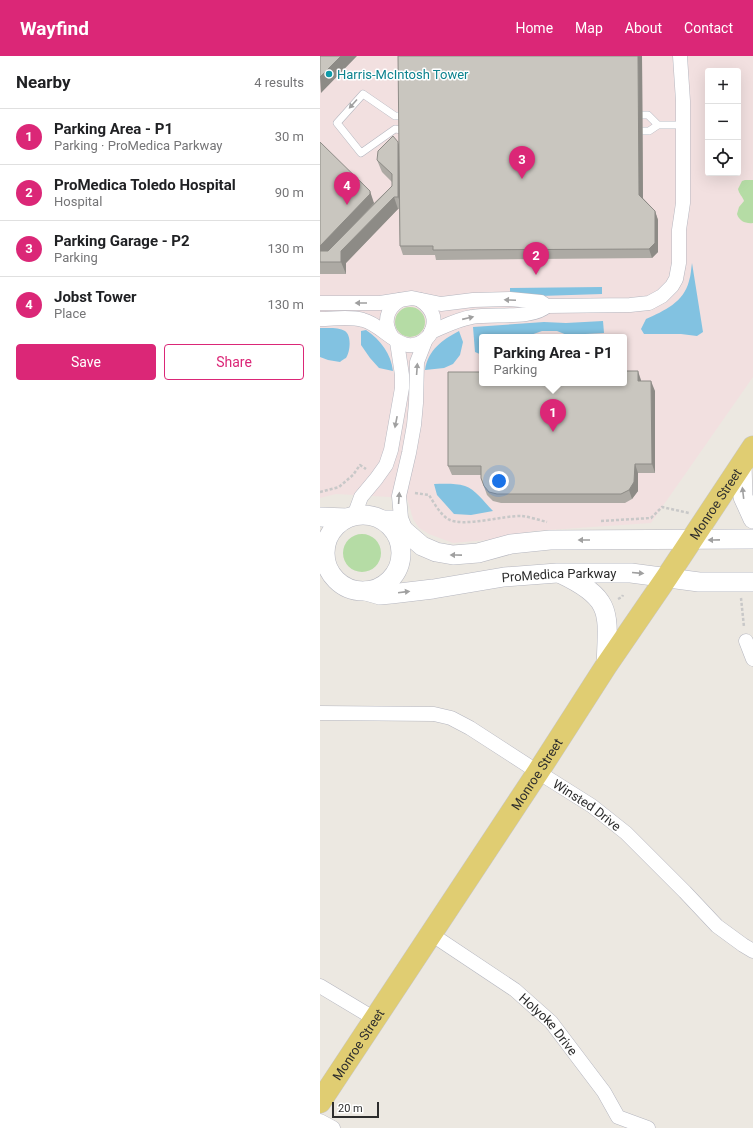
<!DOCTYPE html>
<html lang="en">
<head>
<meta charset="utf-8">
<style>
	:root { --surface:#fff; --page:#f6f6f6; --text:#202124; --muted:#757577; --line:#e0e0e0; --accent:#db2777 }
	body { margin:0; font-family:Roboto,sans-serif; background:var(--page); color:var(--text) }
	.controls { position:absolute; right:12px; top:12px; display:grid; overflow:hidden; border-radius:4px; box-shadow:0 4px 16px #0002 }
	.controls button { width:36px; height:36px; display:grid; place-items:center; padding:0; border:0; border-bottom:1px solid var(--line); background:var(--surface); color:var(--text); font:20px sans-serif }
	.scale { position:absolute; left:12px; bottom:10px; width:47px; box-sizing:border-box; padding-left:4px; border:2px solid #2d2d2d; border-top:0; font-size:11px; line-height:14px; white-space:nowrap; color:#2d2d2d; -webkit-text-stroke:3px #fff; paint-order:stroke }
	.you { position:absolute; left:179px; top:425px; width:14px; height:14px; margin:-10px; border:3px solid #fff; border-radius:50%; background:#1a73e8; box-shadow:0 0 0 6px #1a73e833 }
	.badge { display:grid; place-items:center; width:26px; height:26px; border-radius:50%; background:var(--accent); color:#fff; font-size:13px; font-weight:700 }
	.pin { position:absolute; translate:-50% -33px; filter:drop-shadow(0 1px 2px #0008) }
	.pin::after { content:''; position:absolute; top:21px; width:14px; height:12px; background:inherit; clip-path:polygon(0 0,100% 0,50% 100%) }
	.popup { position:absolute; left:159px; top:278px; width:148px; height:52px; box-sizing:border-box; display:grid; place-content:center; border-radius:4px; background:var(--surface); filter:drop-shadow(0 1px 3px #0005); font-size:13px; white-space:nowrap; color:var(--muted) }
	.popup b { font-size:15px; color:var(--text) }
	.popup::after { content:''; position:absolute; left:50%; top:100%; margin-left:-8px; border:8px solid transparent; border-top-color:var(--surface) }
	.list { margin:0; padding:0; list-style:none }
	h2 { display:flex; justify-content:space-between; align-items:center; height:52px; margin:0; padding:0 16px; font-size:17px }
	h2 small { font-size:13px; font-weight:400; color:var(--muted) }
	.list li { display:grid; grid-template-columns:26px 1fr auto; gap:12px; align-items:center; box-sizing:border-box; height:56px; padding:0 16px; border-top:1px solid var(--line) }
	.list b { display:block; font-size:15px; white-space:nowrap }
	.list p { margin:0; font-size:13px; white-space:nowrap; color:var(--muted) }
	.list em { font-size:13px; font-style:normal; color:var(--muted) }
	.actions { display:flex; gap:8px; padding:12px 16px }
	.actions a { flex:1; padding:9px 0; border:1px solid var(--accent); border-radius:4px; text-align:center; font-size:14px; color:var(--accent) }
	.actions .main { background:var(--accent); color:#fff }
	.icon { flex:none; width:22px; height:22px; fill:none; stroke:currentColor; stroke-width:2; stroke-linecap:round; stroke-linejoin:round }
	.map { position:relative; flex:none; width:433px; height:1072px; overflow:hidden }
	header { display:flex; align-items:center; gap:24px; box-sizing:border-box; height:56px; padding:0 20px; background:var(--accent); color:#fff }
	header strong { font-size:19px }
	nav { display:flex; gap:22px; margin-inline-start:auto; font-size:14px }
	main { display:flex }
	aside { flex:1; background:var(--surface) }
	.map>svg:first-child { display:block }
	.medical { fill:#f2e0e0; fill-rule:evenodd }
	.green { fill:#b5dca5 }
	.water { fill:#82c2e1 }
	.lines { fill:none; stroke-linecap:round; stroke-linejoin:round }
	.lane-casing { stroke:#b5b6bf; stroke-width:8 }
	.street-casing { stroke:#b5b6bf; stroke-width:15 }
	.secondary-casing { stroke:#b5b6bf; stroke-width:20 }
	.primary-casing { stroke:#c8c8c8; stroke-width:23 }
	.path { stroke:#c8c8c8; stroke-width:2.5; stroke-dasharray:3 2; stroke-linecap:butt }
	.lane { stroke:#fff; stroke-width:7 }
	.street { stroke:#fff; stroke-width:14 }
	.secondary { stroke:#fff; stroke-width:19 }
	.primary { stroke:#e0cd72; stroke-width:22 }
	.wall { fill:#adaaa4 }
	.shaded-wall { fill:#8d8b86 }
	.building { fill:#c9c6bf; stroke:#8d8b86 }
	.oneway { fill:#a0a0a0 }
	.culture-dot { fill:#0f9aa8; stroke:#fff; stroke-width:1.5 }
	.labels { text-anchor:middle; stroke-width:3; stroke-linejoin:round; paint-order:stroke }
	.culture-label { font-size:13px; fill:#0d838f; stroke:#fff; text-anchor:start }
	.street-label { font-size:13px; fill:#2d2d2d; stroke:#fff }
</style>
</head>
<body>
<header>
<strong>Wayfind</strong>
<nav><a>Home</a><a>Map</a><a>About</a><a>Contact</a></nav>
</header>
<main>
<aside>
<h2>Nearby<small>4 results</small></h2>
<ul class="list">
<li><span class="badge">1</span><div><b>Parking Area - P1</b><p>Parking · ProMedica Parkway</p></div><em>30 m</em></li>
<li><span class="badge">2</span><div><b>ProMedica Toledo Hospital</b><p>Hospital</p></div><em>90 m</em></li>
<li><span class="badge">3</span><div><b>Parking Garage - P2</b><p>Parking</p></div><em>130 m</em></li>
<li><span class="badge">4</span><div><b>Jobst Tower</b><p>Place</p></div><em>130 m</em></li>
</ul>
<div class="actions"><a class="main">Save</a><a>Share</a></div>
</aside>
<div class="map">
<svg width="433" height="1072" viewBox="0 0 433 1072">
	<rect width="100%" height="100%" fill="#ece8e1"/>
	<path class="medical" d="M0,0H433V321L331,467L214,475L167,484L133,487L109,478L99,472L93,463L87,442L16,438L0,442ZM388,15H418V117H388ZM162,281H304V327H162Z"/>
	<path class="green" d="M425,124H433V167C426,168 419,165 417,158L419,151L424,145C423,141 419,138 418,133L422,125Z
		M75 266a15 15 0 1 1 30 0a15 15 0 1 1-30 0Z
		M23 497a19 19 0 1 1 38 0a19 19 0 1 1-38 0Z"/>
	<path class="water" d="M372,207L383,276L377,280L361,278H324L321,273L326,263C344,255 364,246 369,225C371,219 371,213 372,207Z
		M282,231V238L220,240L190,237V232Z
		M283,265L284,277L247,279L237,275H222L205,281H162V299L155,296L153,271L224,266L246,267Z
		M0,272C7,272 19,271 25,275C32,280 30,296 26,302C24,303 22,304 20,306L8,304L0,301Z
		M46,274C61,284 71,298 73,315L59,312L50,302L41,289V275Z
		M139,275L143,286L140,299L133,308L124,312L105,314C108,294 122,284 139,275Z
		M114,428C123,428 135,427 145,430C155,433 165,447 173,455L151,459L134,458L117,439Z"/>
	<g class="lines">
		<g class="lane-casing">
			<path id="lane" d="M82,60H75L43,38L17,67L41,97L75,73L82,74
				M338,69H363
				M322,75H329L338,69L328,59H322"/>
		</g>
		<g class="street-casing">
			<g id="street">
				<path d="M0,247H60L92,242L121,248L153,244L190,243L221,246L227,250L310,249L329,247L342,240L352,230L356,223L359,207V174L363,147V45L360,0"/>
				<path d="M0,263C14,263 30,260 43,264C65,269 82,303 106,283C112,278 115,268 113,260C111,253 106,248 100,244"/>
				<path d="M111,276C125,270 138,263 152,261C172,257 212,264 227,250"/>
				<path d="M72,281C63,267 66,253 80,244"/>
				<path d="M34,460L41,441L56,423L66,409L71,394L82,332V319L77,286"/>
				<path d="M87,477L81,462L79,440L89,397L94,369L96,347L97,306L106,283"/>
				<path d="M426,585L433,603"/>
				<path id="s1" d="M0,657L114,658L131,662L150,672L218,716L272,750L306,777L365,836L397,870L423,889L433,895"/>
				<path id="s2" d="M111,878L195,934L231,966L284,1036L298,1061L328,1072"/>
				<path d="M0,930L55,963"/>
				<path d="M0,1065L13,1072"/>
			</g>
		</g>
		<g class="secondary-casing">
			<g id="secondary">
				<path d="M422,408L423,441L433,463"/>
				<circle cx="43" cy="497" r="38"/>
				<path d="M0,461L27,462"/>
				<path d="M63,464H72L102,490L116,496L133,499L158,497L191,488L230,484L433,483"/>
				<path d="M241,518C294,543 288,557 286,610"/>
				<path id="s3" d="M46,535L60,539L71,538L113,533L184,521L237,517H311L379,526H433"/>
			</g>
		</g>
		<g class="primary-casing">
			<g id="primary">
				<path id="s4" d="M0,1046L218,716L286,610L347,521L433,391"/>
			</g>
		</g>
		<path class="path" d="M0,436L19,431L33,419L40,409L46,413
			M95,437L109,439C114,447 120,458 128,463C143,472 184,459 202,460C210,461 219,464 227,466
			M281,465L331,462L342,451L369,457
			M421,542L424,571
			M298,543L302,541L303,539"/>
		<use href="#lane" class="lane"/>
		<use href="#street" class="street"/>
		<use href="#secondary" class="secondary"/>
		<use href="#primary" class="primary"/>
	</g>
	<path class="wall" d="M322,0L323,142L335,155L338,164V196L332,202L116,204L115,199H83L80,190L79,153H78L26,207V218H0V86L54,147L72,130V126L62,116L57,104L79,88Z
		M321,324V325L335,335V417H318V435L312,443L305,447H181L173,445L167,439L161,422V419H132L128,410Z"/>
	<path class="shaded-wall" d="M21,0H37L1,37L0,21Z
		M318,0H322L323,148L319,139Z
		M78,86L82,97L83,153L78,141Z
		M50,135L54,147L2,205L0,201V190Z
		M74,141L78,153L26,207V218L21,206V195Z
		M335,155L338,164V196L332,202L329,193Z
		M318,315L321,324V334L318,325Z
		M331,325L335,335V417L332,408Z
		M315,408L318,417V435L312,443L309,434Z"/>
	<path class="building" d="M0,0H21L0,21Z
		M78,0H318L319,139L335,155V187L329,193L113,194V190H80Z
		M73,80L78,86V141H74L21,195V206H0V195H8L72,130V118L57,104L58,95Z
		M0,86L50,135V138L0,190Z
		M304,315H318V325H331L332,408H315L314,426L309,434L301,438H177L169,436L164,430L161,422V410H128V316H162V327H304Z"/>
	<defs><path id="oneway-solid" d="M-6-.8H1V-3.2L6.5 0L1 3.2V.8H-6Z"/></defs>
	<g class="oneway">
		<use href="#oneway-solid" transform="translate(33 48) rotate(132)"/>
		<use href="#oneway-solid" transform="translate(190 244) rotate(-178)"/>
		<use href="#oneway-solid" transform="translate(41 247) rotate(180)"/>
		<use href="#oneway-solid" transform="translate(148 262) rotate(-13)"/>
		<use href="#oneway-solid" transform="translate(97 313) rotate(-86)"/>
		<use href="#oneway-solid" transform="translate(76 366) rotate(101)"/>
		<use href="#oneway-solid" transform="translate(423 437) rotate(-97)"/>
		<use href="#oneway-solid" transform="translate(79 442) rotate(-86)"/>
		<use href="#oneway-solid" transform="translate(264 484) rotate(180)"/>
		<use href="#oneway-solid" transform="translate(394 484) rotate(179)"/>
		<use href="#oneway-solid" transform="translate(136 499) rotate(-179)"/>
		<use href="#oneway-solid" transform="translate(318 517) rotate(5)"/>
		<use href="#oneway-solid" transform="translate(84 536) rotate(-7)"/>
	</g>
	<circle class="culture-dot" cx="9" cy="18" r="4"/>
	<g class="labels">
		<g class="culture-label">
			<text x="17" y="23">Harris-McIntosh Tower</text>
		</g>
		<g class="street-label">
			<text dy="5" stroke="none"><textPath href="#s4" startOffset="717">Monroe Street</textPath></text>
			<text dy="5" stroke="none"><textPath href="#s3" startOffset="195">ProMedica Parkway</textPath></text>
			<text dy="5" stroke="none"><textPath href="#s4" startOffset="393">Monroe Street</textPath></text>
			<text dy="5" stroke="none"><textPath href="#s1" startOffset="293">Winsted Drive</textPath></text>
			<text dy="5" stroke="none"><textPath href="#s2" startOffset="149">Holyoke Drive</textPath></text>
			<text dy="5" stroke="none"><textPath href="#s4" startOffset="69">Monroe Street</textPath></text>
		</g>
	</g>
</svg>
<div class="controls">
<button>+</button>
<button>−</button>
<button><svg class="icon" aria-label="locate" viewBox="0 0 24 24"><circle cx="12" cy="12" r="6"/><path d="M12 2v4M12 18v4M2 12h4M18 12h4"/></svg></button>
</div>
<div class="scale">20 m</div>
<div class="you"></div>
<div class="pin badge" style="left:233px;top:376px">1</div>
<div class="popup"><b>Parking Area - P1</b>Parking</div>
<div class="pin badge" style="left:216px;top:219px">2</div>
<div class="pin badge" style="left:202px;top:123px">3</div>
<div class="pin badge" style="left:27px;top:149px">4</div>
</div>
</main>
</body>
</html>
